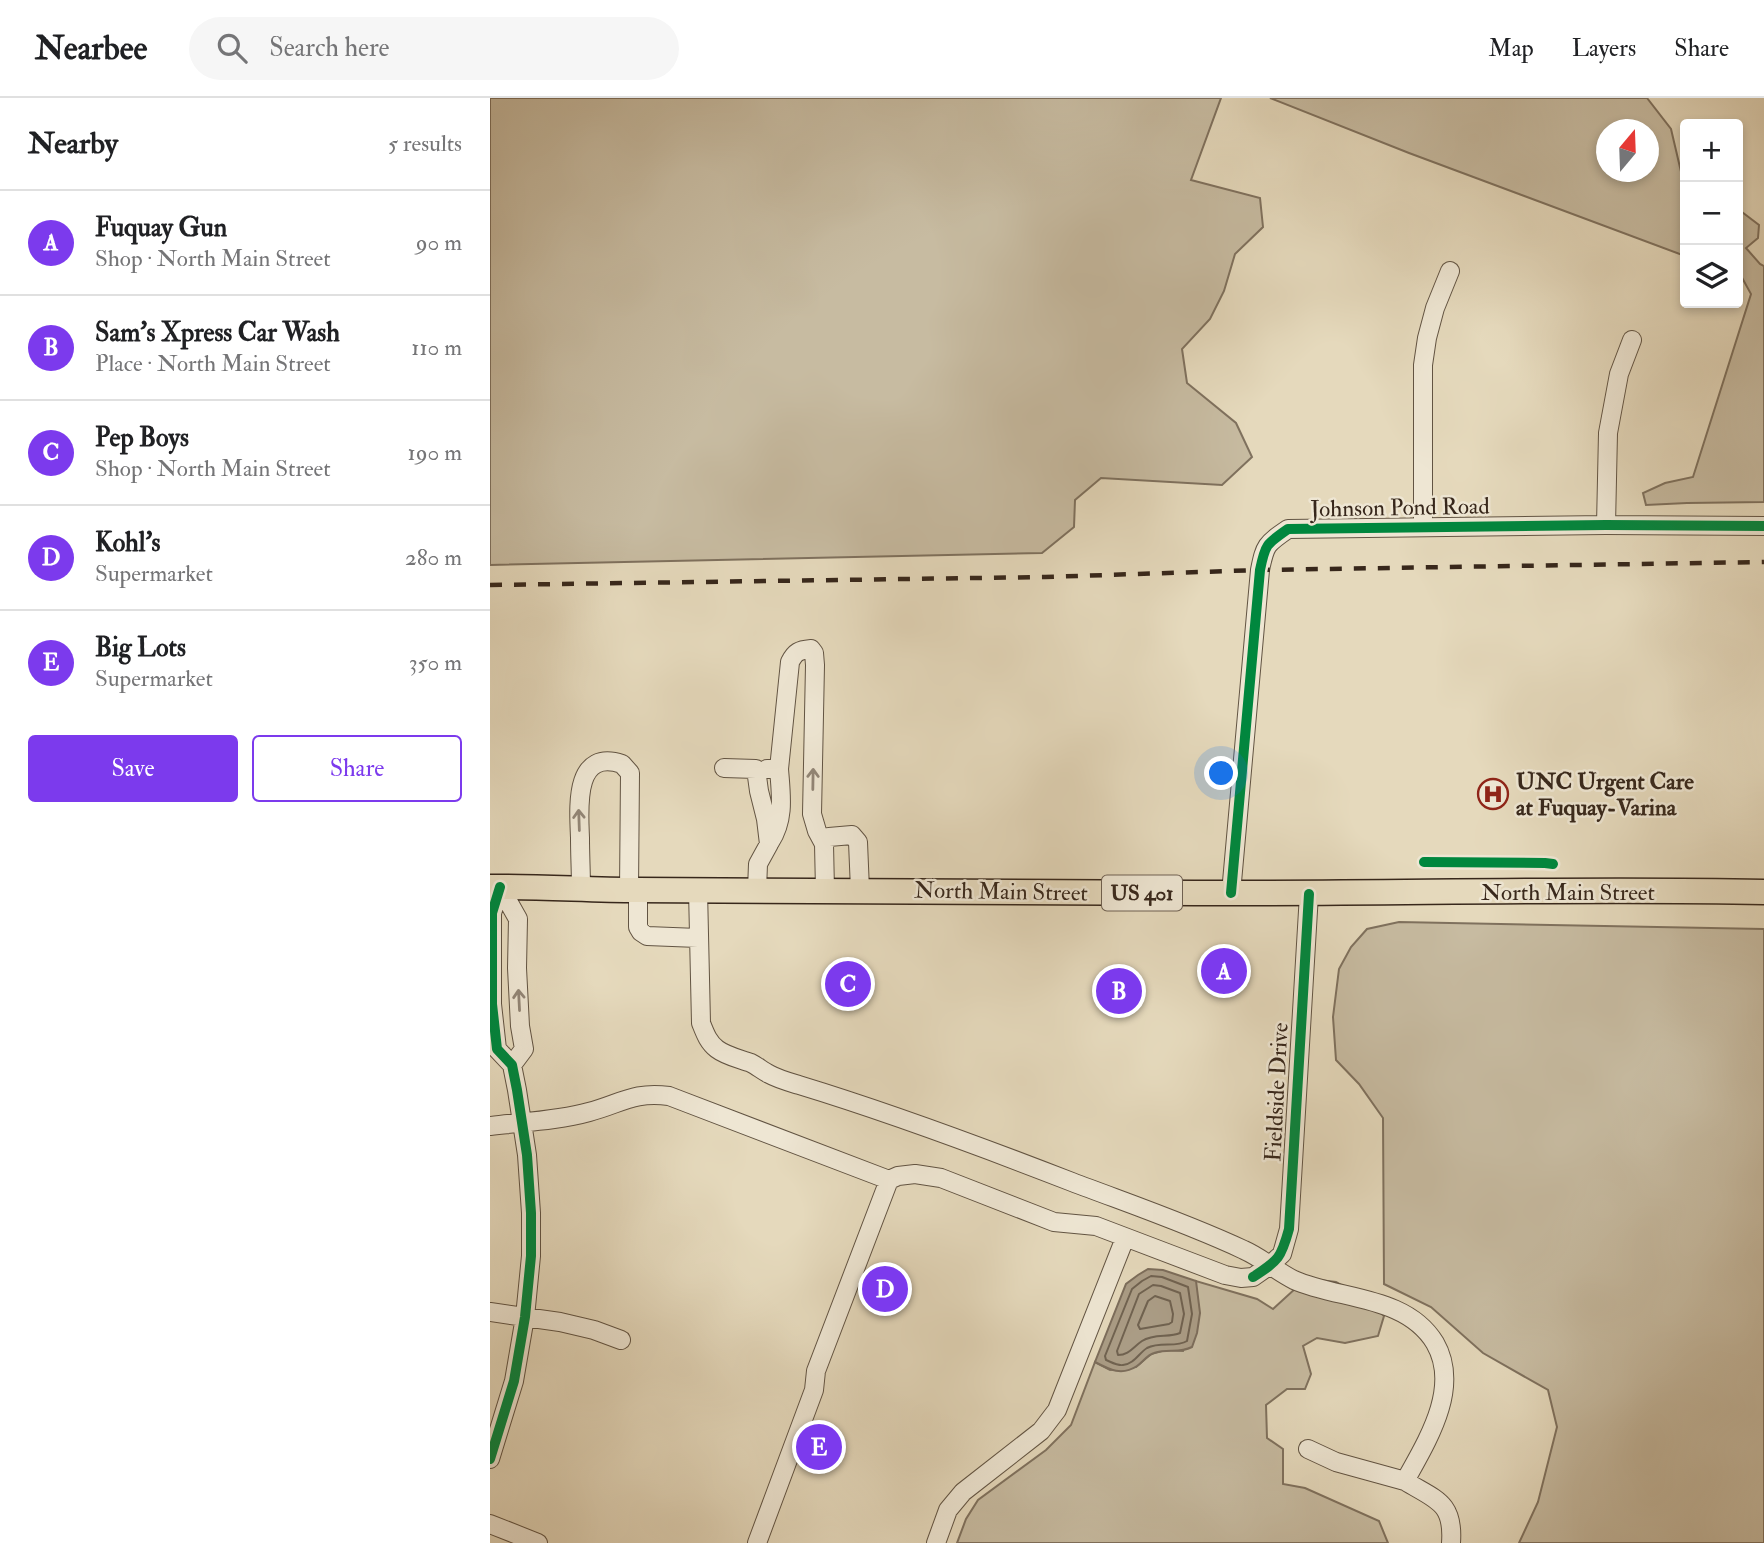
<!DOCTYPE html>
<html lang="en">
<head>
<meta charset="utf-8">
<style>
	:root { --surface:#fff; --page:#f6f6f6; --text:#202124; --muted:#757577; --line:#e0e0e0; --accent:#7c3aed }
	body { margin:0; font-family:"IM FELL Double Pica",serif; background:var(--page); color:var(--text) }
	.controls { position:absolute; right:21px; top:21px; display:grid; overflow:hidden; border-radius:7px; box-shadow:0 4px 10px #0003 }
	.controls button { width:63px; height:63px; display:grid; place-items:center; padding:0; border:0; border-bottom:2px solid var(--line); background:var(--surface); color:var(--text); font:35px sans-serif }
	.compass { position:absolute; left:1106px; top:21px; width:63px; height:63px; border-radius:50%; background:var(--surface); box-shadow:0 4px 10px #0003; rotate:19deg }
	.you { position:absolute; left:732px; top:676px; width:24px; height:24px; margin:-18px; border:5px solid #fff; border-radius:50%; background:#1a73e8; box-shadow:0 0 0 10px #1a73e833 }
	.badge { display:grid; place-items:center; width:46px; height:46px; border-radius:50%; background:var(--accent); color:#fff; font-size:23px; font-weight:700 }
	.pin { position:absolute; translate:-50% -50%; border:4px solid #fff; box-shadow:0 2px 7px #0006 }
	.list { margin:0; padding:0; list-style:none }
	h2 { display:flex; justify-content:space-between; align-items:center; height:91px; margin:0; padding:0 28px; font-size:30px }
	h2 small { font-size:23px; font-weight:400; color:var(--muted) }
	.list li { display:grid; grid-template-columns:46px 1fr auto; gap:21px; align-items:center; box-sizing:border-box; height:105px; padding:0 28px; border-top:2px solid var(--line) }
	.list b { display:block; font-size:26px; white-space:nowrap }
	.list p { margin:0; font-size:23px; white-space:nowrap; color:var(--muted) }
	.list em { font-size:23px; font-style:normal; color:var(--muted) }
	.actions { display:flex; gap:14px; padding:21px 28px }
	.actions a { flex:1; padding:16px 0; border:2px solid var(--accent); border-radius:7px; text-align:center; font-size:24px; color:var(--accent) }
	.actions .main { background:var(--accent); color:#fff }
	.icon { flex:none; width:38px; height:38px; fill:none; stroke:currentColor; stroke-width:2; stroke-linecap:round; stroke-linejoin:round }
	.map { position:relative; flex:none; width:1274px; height:1445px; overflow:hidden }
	header { display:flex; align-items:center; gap:42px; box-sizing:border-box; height:98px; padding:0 35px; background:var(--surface); border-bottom:2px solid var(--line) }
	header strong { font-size:33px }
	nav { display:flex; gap:38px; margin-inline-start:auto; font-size:24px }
	.search { width:490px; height:63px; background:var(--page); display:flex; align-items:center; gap:18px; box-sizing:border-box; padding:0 24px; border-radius:38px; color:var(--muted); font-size:26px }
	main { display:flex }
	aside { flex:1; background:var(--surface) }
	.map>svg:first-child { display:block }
	.green { fill:#c7bba1; stroke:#7f715e; stroke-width:2; fill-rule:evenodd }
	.water { fill:#aa9c85; stroke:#7c6d5b; stroke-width:2 }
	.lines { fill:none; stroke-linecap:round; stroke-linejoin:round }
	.shore { stroke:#706250; stroke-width:2 }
	.minor-casing { stroke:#625443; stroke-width:20 }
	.highway-casing { stroke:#37271b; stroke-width:27 }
	.minor { stroke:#eee6d3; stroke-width:18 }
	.highway { stroke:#e5d9bc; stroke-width:24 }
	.rail { stroke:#37271b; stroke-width:4.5; stroke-dasharray:12 12; stroke-linecap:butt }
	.cycleway-casing { stroke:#eee6d3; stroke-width:15 }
	.cycleway { stroke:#00873e; stroke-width:10 }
	.oneway { stroke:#928677 }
	.labels { text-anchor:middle; stroke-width:5; stroke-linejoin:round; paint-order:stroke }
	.shield { fill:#eee6d3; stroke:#6e6052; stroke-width:2 }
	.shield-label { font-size:21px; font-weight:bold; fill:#37271b }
	.street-label { font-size:23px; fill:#37271b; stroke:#eee6d3 }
	.poi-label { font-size:23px; font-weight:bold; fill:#37271b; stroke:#eee6d3; text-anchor:start }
</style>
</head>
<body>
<header>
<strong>Nearbee</strong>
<div class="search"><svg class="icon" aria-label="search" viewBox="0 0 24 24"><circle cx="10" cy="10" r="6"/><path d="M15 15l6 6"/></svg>Search here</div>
<nav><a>Map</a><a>Layers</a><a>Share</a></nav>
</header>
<main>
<aside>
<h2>Nearby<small>5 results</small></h2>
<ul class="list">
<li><span class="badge">A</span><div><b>Fuquay Gun</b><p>Shop · North Main Street</p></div><em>90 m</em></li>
<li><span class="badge">B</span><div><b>Sam's Xpress Car Wash</b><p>Place · North Main Street</p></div><em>110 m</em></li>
<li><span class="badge">C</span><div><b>Pep Boys</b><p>Shop · North Main Street</p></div><em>190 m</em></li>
<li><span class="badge">D</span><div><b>Kohl's</b><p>Supermarket</p></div><em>280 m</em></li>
<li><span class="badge">E</span><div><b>Big Lots</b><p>Supermarket</p></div><em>350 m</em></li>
</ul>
<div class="actions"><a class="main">Save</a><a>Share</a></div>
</aside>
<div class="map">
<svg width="1274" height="1445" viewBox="0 0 1274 1445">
	<rect width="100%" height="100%" fill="#e5d9bc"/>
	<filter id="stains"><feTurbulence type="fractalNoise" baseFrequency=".00286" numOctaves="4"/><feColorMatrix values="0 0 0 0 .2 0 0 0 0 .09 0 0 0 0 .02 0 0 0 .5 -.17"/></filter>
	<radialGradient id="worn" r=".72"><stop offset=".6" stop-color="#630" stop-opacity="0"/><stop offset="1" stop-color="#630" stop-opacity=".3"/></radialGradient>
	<path class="green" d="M0,0H731L701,82L770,100L773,129L745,156L734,193L720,221L692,251L697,285L746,325L762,359L732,387L611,380L585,402L584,429L552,455L0,467Z
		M780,0H1157L1181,31L1192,78L1195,80V158L919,55ZM1116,32H1158V74H1116Z
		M1248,111L1269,127L1268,140L1256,150L1270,166L1274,168V404L1197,405L1156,407L1153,395L1175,385L1203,379L1261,196L1250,176L1248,175Z
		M909,824L1274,831V1445H1029L1048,1404L1067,1329L1058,1292L993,1255L941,1209L894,1186L893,1020L869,986L846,962L843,919L849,871L861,849L877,831Z
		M821,1181L846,1184L876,1201L894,1218L888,1238L855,1245L827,1240L813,1248L821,1276L815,1291H797L776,1307L777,1340L793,1351V1386L815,1390L889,1423L898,1445H467L476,1421L488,1402L556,1352L581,1327L605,1264L620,1272L646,1269L661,1256L676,1252L693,1253L706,1197V1183L767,1201L783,1211L807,1189Z"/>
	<path class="water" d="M658,1171L673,1172L706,1183L710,1215L707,1235L702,1249C688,1256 679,1250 664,1255C657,1257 653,1264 647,1268C632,1278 620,1272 605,1264L636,1186L648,1177Z"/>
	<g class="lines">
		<path class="shore" d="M661,1178L672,1179L698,1189L702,1216L697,1243C686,1250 670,1243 657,1250C649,1255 644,1266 633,1267C628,1268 621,1264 616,1262L615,1258L642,1191L652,1183Z
			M663,1187L671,1188L690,1195L694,1216L690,1235C679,1240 664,1235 652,1243C643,1249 639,1257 628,1257L627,1253L649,1196Z
			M665,1198L680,1203L683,1216L682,1224L679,1226L650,1231L648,1227L658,1203Z"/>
		<g class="minor-casing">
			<path id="minor" d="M1116,427L1118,335L1129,276L1142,242
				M933,429V267L937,240L945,210L960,173
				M234,670L266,671L269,693L276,721L279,746L268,766L267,792
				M277,671H289C291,697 295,721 280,744
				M289,671L300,564C305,554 309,552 321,551L324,555L325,567L322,716L327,733L334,746L335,792
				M334,746L339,739L362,737L368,744L370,792
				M10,789L28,821L27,870L30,928L34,951L22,967
				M91,791C91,774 90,757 90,740C89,711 83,650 132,666L140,675L139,792
				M148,792V829L151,834L157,838L208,840
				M208,792L211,925C215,935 218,944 227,951C236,958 250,961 261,965C267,968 273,973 279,976C288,981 299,984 309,987C401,1015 492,1049 582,1084C640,1106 699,1126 754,1152C772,1160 786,1173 804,1182C849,1202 916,1197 945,1245C971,1290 937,1343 915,1383L846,1364L818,1351
				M741,795L770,472C775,447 776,446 798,431L1116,427L1274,428
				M0,1028C32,1024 67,1023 99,1014C130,1006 144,993 179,998L399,1082
				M0,1214L70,1224L104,1232L131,1242
				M0,1361L24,1283L35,1219L41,1158V1115L37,1057L27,992L22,967L7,951L2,906V815L10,789
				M915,1383C946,1402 964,1404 961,1445
				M0,1426L48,1445
				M267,1445L324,1292L326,1273L399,1082L408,1078L425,1076L451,1080L564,1124L606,1128L735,1177L751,1180L763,1179L779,1168L792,1156L799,1131L819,796
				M446,1445L458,1412L473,1394L551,1333L567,1312L635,1140"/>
		</g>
		<g class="highway-casing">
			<path id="highway" d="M0,789C49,788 98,792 147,792C333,792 519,794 704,795C894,796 1084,790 1274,794"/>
		</g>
		<use href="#minor" class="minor"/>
		<use href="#highway" class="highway"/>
		<path class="rail" d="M0,487L555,479L770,472L1274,464"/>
		<g class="cycleway-casing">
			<path id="cycleway" d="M934,764L1055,765L1063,766
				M741,795L770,472C775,447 776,446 798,431L1116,427L1274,428
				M763,1179C789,1162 791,1160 799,1131L819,796
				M0,1361L24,1283L35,1219L41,1158V1115L37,1057L27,992L22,967L7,951L2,906V815L10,789"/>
		</g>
		<use href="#cycleway" class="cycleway"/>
	</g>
	<defs><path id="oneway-shaft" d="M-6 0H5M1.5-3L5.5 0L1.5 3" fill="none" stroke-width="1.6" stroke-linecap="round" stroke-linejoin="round" transform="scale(1.75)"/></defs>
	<g class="oneway">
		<use href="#oneway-shaft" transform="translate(323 681) rotate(-89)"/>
		<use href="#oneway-shaft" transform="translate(89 722) rotate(-92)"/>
		<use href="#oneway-shaft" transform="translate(29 902) rotate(-93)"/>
	</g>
	<defs>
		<g id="hospital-ring" transform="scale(1.575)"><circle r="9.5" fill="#eee6d3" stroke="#8f2418" stroke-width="1.5"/><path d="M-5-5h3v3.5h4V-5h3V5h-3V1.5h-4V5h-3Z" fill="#8f2418"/></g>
	</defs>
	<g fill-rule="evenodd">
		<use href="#hospital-ring" x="1003" y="696"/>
	</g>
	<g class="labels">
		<rect class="shield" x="612" y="777.5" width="80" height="35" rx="5"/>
		<g class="shield-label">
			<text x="652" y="802">US 401</text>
		</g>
		<g class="street-label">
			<text transform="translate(910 409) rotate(-1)" y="8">Johnson Pond Road</text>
			<text transform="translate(511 793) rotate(1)" y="8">North Main Street</text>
			<text x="1078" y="802">North Main Street</text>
			<text transform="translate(786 994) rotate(-87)" y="8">Fieldside Drive</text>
		</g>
		<g class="poi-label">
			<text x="1026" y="691">UNC Urgent Care<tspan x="1026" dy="26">at Fuquay-Varina</tspan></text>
		</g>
	</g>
	<rect width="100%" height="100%" filter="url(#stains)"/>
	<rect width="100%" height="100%" fill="url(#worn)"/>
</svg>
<div class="controls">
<button>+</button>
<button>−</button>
<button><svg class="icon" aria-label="layers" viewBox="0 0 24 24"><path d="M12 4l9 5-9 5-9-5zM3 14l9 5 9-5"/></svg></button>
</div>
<svg class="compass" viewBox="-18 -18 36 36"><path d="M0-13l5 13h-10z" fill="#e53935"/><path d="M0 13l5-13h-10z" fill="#757577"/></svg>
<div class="you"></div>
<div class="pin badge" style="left:734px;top:873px">A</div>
<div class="pin badge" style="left:629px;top:893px">B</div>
<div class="pin badge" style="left:358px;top:886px">C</div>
<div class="pin badge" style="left:395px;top:1191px">D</div>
<div class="pin badge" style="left:329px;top:1349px">E</div>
</div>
</main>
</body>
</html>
